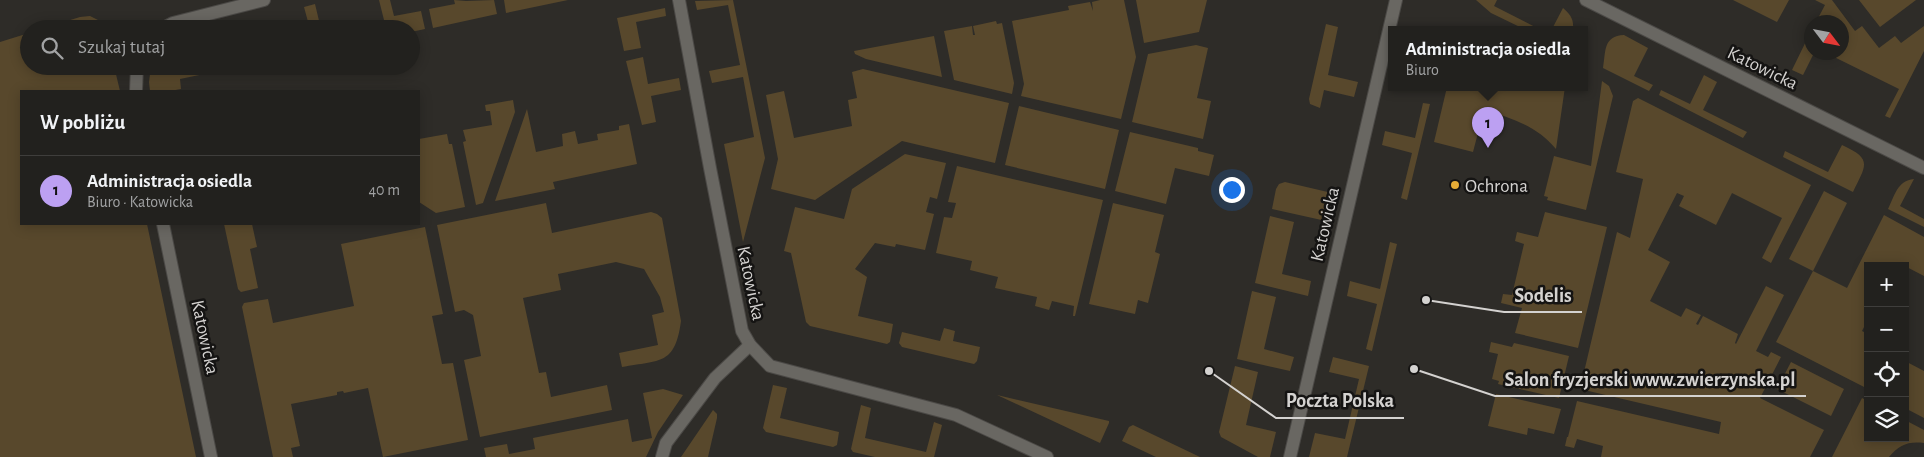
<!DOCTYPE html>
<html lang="pl">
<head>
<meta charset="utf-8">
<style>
	:root { --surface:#22211e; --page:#2e2e2b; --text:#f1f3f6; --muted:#a2a3a4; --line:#3f3e3c; --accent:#bca0f2 }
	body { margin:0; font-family:"Alegreya Sans",sans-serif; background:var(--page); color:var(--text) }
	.controls { position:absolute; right:15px; bottom:15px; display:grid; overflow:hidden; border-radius:0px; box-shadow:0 2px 12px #0003 }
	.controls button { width:45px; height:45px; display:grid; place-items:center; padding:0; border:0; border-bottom:1px solid var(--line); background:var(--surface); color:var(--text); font:25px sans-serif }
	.compass { position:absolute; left:1804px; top:15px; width:45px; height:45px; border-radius:50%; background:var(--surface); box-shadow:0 2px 12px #0003; rotate:122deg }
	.you { position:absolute; left:1231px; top:189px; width:18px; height:18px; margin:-12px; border:4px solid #fff; border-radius:50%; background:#1a73e8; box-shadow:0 0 0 8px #1a73e833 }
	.badge { display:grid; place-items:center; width:32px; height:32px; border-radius:50%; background:var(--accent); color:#111; font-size:16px; font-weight:700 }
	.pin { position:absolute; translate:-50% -41px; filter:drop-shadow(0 1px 2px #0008) }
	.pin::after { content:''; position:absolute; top:26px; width:18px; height:15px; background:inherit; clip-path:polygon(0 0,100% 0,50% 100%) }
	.popup { position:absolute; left:1388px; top:26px; width:200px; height:65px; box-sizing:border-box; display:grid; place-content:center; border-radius:0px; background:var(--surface); filter:drop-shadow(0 1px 4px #0005); font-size:16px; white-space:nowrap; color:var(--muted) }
	.popup b { font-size:19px; color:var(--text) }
	.popup::after { content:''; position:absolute; left:50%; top:100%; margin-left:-10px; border:10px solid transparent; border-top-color:var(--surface) }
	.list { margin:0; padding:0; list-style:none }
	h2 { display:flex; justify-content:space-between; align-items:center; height:65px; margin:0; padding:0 20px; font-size:21px }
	h2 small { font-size:16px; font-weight:400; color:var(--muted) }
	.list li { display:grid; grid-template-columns:32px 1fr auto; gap:15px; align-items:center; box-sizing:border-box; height:70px; padding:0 20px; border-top:1px solid var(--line) }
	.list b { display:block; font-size:19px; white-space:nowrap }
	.list p { margin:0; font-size:16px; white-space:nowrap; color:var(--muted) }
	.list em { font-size:16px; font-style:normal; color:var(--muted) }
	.icon { flex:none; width:28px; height:28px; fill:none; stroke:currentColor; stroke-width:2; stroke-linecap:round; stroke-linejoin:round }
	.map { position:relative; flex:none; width:1924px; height:457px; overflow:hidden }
	.search { position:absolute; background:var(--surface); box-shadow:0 2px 12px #0003; left:20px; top:20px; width:400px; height:55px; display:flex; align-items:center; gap:12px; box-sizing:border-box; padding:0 18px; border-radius:28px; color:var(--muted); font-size:19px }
	.panel { position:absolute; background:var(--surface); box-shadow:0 2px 12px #0003; left:20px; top:90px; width:400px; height:135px; border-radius:0px }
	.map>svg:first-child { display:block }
	.green { fill:#58482c }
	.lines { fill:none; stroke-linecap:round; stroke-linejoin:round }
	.lane-casing { stroke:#4b4946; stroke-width:14 }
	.street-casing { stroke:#4b4946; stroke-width:14 }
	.lane { stroke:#696762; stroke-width:12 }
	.street { stroke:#696762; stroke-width:12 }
	.poi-dot { fill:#e6ac36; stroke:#151413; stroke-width:2 }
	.labels { text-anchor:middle; stroke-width:5; stroke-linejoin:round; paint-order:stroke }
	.street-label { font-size:19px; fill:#d4d2d0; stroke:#151413 }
	.poi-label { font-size:19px; fill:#d4d2d0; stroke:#151413; text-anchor:start }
	.leader { fill:none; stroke:#d4d2d0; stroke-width:2 }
	.callout-dot { fill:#d4d2d0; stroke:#151413; stroke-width:2 }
	.callout-label { font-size:20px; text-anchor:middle; font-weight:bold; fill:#d4d2d0; stroke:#151413; stroke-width:5; stroke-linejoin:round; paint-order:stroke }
</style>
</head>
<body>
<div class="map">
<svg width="1924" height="457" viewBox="0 0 1924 457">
	<rect width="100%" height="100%" fill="#2e2c28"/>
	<path class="green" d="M379,0H390L394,16L421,11L425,29L411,32V29H359V26L384,20Z
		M454,0L466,1L494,0L497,14L433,28L429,9L455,4Z
		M504,0H568L506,13Z
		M733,0L765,158L743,242L724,144L754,137L743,77L712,83L709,71L740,65L728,5L697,10L695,1Z
		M1100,0H1124L1136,57L1121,119L1021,96L1024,84L1012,21L1069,10L1068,6L1090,2L1093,11L1092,2Z
		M1136,0H1207L1199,32L1144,43Z
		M1476,0H1497L1494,6L1539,29H1524L1491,13Z
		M1733,0H1789L1777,22Z
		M1815,0H1832L1855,31L1862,26L1879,48L1895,36L1901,43L1924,26V51L1890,118L1885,116L1899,89L1826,53L1842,52V22H1816L1825,5Z
		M1859,0H1916L1880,27Z
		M315,4L321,29H310L304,7Z
		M665,8L666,16L636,22L641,48L624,51L617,18Z
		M1563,8C1570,14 1574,19 1573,29H1552Z
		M90,16L102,22L107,29H41L80,17Z
		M996,21L997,24L1002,23L1014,83L1012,94L954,80L944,31L972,26L973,35H975L973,26Z
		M1326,24L1338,27L1328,75L1358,82L1354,97L1324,90L1320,108L1310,104L1309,99Z
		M1811,31L1812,52L1814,53L1803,75L1792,70Z
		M29,33V66H114L120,91H21V224H147L196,457H0V42Z
		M1624,35L1648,48L1634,76L1653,85L1649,91L1603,68C1606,51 1603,36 1624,35Z
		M934,36L942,77L866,59L855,54L854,51Z
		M1196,45L1208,48L1197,98L1211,101L1203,139L1132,122L1148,54Z
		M643,57L648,84L679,78L681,90L651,96L656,122L642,125L626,61Z
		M151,66H243L180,79L181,89L170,91H150L149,82Z
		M863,69L1009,103L995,163L902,141L815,200L771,189L778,159L766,95L784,91L794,138L852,126L848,100L857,98L852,72Z
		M1704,75L1717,82L1703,110L1747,132L1743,138L1659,95L1661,90L1690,104Z
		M1602,81L1609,86L1613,96L1586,210L1547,200L1548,197L1544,196L1554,156L1591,166Z
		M1447,87H1565L1556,149C1537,126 1512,118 1484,110L1473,152L1434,142Z
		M1638,98L1811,185L1771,263L1762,258L1782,218L1732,193L1716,225L1679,206L1684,196L1677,193L1648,250L1670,262L1650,301L1681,317L1686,308L1701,315L1696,324L1698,325L1703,316L1738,334L1735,343L1736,344L1766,286L1784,295L1756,351L1768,357L1771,352L1781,357L1760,398L1824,430L1810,457H1601L1603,446L1577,439L1574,448L1565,446L1567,437H1568L1577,401L1719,434L1721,422L1580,389L1617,232L1630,238L1643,179L1616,172L1633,101Z
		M513,100L515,112L483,203L476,205L463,142L466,141L463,130L492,125L490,111H486L485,105Z
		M1423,103L1430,104L1407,200L1401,198L1412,153L1382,145L1385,131L1415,138Z
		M1019,106L1119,130L1105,189L1005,165Z
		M527,109L536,152L563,146L562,134L575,131L578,144L598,140L597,134L619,130V126L629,124L637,164L553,182L555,189L495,201Z
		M1130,132L1198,148V151L1214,155L1209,176L1175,168L1166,204L1115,191Z
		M447,134L449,144H452L465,207L436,213L419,202V139Z
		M1842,145C1873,159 1866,165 1853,192L1783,157L1785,151L1828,172Z
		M905,154L946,163L937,199L930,197L926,212L934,214L925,250L896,244L895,247L875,243L855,269L867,277L858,316L893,324L890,342L887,344L810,326L806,322L791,253L784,251L795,207L844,219L852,189Z
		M957,166L1103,200L1075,316H1073L1074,306L1052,301L1049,310L1035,306L1037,297L995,288L998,277L970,270L972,261L936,253L944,217L952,218L956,203L948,202Z
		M1914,179L1900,206L1924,219V227L1888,209C1895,195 1897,181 1914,179Z
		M1285,182L1332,193L1326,221L1272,209L1276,189L1279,184Z
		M1824,191L1847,203L1813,271L1847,288L1884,215L1924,237V276L1897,262L1895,266H1868V319L1862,331L1868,334V389L1776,342L1813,271L1789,259Z
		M546,203L552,233L651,212L657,214L662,218L681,321C675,365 661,360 622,367L619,353L658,345L652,315L664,312L660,297L644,269L616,262L558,274L561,290L523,298L539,373L546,372L551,397L607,385L612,410L480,437L464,360L481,356L473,315L464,310L455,312L437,225Z
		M1113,203L1164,215L1155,252L1160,254L1148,303L1138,300L1135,314L1089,304Z
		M1545,212L1607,227L1578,348L1515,333L1522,308L1501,303L1503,294L1512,295L1524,244L1515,241L1517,232L1538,237Z
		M1270,216L1294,222L1282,274L1311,281L1308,296L1255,283Z
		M224,224H252L257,247L250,249L258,288L241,292L238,289Z
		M425,227L443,314L432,316L442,364L453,363L468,440L383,457L368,388L344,393L343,391L337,392V395L291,404L300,446L291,448L293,457H273L242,307L244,303L268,299L273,323L354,306L341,244Z
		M1390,242L1397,244L1372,351L1366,349L1377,304L1347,296L1350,281L1380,289Z
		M1252,291L1276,297L1264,349L1294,357L1290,371L1237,359Z
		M944,328L955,331L953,341L980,347L977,361L974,364L902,347L899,343L902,332L940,341Z
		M1491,342L1512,347L1514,343L1569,356L1559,398L1498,384L1499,381L1492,379L1498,354L1489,352Z
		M1333,357L1369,366L1347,457H1309L1315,433L1345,439L1359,379L1329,372Z
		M1905,361L1924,371V418L1905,408Z
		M1791,362L1844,389L1831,416L1777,389Z
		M1235,366L1258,372L1246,425L1276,432L1270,457H1258L1221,437L1219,432Z
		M773,385L787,388L780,418L839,432L837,445L833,447L766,432L763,428Z
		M663,389L683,395L658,432L646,457H486L484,448L507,444L509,454L535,449L533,438L628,419L632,442L652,438L643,393Z
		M1496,394L1561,409L1554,434L1528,428L1527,435L1488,426Z
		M997,395L1109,421V423L1100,443Z
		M1862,398L1868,401V438H1905V420L1924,430V443C1908,441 1899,445 1889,457H1832Z
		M861,405L871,408L865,438L926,452L934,422L942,425L934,457H875L853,452L851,449Z
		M713,410L717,414V418L708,457H681Z
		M1133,425L1200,457H1156L1122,441L1129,427Z"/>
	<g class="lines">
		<g class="lane-casing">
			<path id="lane" d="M679,0L710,168L742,331L750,345L770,366L956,415L1047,457"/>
		</g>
		<g class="street-casing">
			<path id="street" d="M1586,0L1924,168
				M162,29L173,23L264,0
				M136,91L137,66
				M163,224L211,457
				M662,457L666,443L715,378L750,345
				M1290,457L1396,0"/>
		</g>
		<use href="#lane" class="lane"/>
		<use href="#street" class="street"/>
	</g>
	<circle class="poi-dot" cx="1455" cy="185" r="5"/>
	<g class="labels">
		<g class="street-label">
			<text transform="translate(1763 67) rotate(26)" y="7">Katowicka</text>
			<text transform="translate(1324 224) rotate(-77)" y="7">Katowicka</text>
			<text transform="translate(752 283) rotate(78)" y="7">Katowicka</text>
			<text transform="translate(206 337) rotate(78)" y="7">Katowicka</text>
		</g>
		<g class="poi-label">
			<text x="1465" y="192">Ochrona</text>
		</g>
	</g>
	<path class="leader" d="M1426 300L1504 312H1582M1414 369L1495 396H1806M1209 371L1276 418H1404"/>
	<g class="callout-dot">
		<circle cx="1426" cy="300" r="5"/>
		<circle cx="1414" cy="369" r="5"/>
		<circle cx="1209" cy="371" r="5"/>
	</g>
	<g class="callout-label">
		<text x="1543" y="302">Sodelis</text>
		<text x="1650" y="386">Salon fryzjerski www.zwierzynska.pl</text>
		<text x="1340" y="407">Poczta Polska</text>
	</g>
</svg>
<div class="controls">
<button>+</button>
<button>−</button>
<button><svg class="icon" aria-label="locate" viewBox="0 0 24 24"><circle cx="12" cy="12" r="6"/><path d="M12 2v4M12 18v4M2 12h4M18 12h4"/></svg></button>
<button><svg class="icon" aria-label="layers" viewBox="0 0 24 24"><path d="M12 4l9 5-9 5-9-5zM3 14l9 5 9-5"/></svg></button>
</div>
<svg class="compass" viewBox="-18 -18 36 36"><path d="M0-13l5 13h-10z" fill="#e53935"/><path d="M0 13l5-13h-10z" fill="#a2a3a4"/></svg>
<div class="you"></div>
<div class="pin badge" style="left:1488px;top:148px">1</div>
<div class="popup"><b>Administracja osiedla</b>Biuro</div>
<div class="search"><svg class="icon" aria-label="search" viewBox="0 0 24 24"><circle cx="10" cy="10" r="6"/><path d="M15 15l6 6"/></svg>Szukaj tutaj</div>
<section class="panel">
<h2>W pobliżu<small></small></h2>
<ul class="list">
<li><span class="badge">1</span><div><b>Administracja osiedla</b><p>Biuro · Katowicka</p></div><em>40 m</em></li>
</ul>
</section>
</div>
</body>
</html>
